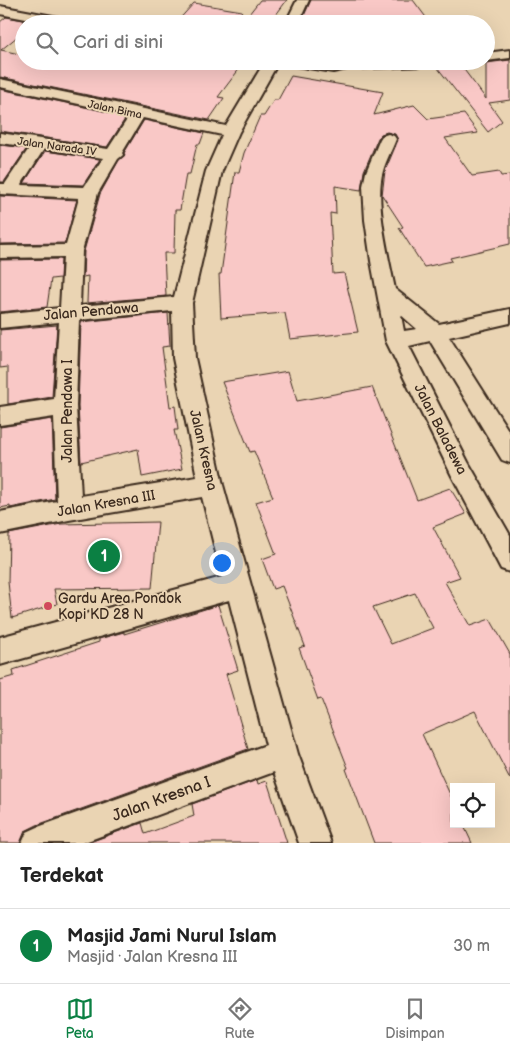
<!DOCTYPE html>
<html lang="id">
<head>
<meta charset="utf-8">
<style>
	:root { --surface:#fff; --page:#f6f6f6; --text:#222; --muted:#767676; --line:#e0e0e0; --accent:#0b8043 }
	body { margin:0; font-family:"Balsamiq Sans",sans-serif; background:var(--page); color:var(--text) }
	.controls { position:absolute; right:15px; bottom:15px; display:grid; overflow:hidden; border-radius:0px; box-shadow:0 5px 20px #0002 }
	.controls button { width:45px; height:45px; display:grid; place-items:center; padding:0; border:0; border-bottom:1px solid var(--line); background:var(--surface); color:var(--text); font:25px sans-serif }
	.you { position:absolute; left:221px; top:562px; width:18px; height:18px; margin:-12px; border:4px solid #fff; border-radius:50%; background:#1a73e8; box-shadow:0 0 0 8px #1a73e833 }
	.badge { display:grid; place-items:center; width:32px; height:32px; border-radius:50%; background:var(--accent); color:#fff; font-size:16px; font-weight:700 }
	.pin { position:absolute; translate:-50% -50%; border:2px solid #fff; box-shadow:0 1px 5px #0006 }
	.list { margin:0; padding:0; list-style:none }
	h2 { display:flex; justify-content:space-between; align-items:center; height:65px; margin:0; padding:0 20px; font-size:21px }
	h2 small { font-size:16px; font-weight:400; color:var(--muted) }
	.list li { display:grid; grid-template-columns:32px 1fr auto; gap:15px; align-items:center; box-sizing:border-box; height:75px; padding:0 20px; border-top:1px solid var(--line) }
	.list b { display:block; font-size:19px; white-space:nowrap }
	.list p { margin:0; font-size:16px; white-space:nowrap; color:var(--muted) }
	.list em { font-size:16px; font-style:normal; color:var(--muted) }
	.icon { flex:none; width:28px; height:28px; fill:none; stroke:currentColor; stroke-width:2; stroke-linecap:round; stroke-linejoin:round }
	.map { position:relative; flex:none; width:510px; height:843px; overflow:hidden }
	.search { position:absolute; background:var(--surface); box-shadow:0 5px 20px #0002; left:15px; right:15px; top:15px; height:55px; display:flex; align-items:center; gap:12px; box-sizing:border-box; padding:0 18px; border-radius:28px; color:var(--muted); font-size:19px }
	.sheet { height:140px; background:var(--surface) }
	nav { display:flex; justify-content:space-around; align-items:center; box-sizing:border-box; height:70px; border-top:1px solid var(--line); background:var(--surface); font-size:14px; color:var(--muted) }
	nav a { display:grid; justify-items:center; gap:2px }
	nav .on { color:var(--accent) }
	.map>svg:first-child { display:block }
	.building { fill:#f9c8c6; stroke:#3b2a1e; fill-rule:evenodd }
	.lines { fill:none; stroke-linecap:round; stroke-linejoin:round }
	.street-casing { stroke:#3b2a1e; stroke-width:4 }
	.street { fill:#ead4b3; fill-rule:evenodd }
	.poi-dot { fill:#d1495b; stroke:#ead4b3; stroke-width:2 }
	.labels { text-anchor:middle; stroke-width:4; stroke-linejoin:round; paint-order:stroke }
	.far-street-label { font-size:11px; fill:#3b2a1e; stroke:#ead4b3 }
	.street-label { font-size:14px; fill:#3b2a1e; stroke:#ead4b3 }
	.poi-label { font-size:14px; fill:#3b2a1e; stroke:#ead4b3; text-anchor:start }
	.near-street-label { font-size:16px; fill:#3b2a1e; stroke:#ead4b3 }
</style>
</head>
<body>
<div class="map">
<svg width="510" height="843" viewBox="0 0 510 843">
	<rect width="100%" height="100%" fill="#ead4b3"/>
	<filter id="ink" filterUnits="userSpaceOnUse"><feTurbulence type="fractalNoise" baseFrequency=".02" numOctaves="2"/><feDisplacementMap in="SourceGraphic" scale="10" xChannelSelector="R" yChannelSelector="G"/><feConvolveMatrix kernelMatrix="1 2 1 2 8 2 1 2 1" color-interpolation-filters="sRGB"/></filter>
	<g filter="url(#ink)">
		<path class="building" d="M260,0H287L269,24H241Z
			M311,0H413L431,24H342L341,19L303,18Z
			M194,3L242,11L232,24H175Z
			M6,17L24,20V31L1,50L24,55V61H206L240,68L218,97L224,98L209,120L0,77V22Z
			M510,60V100L489,103L502,121L488,132L437,67H447L459,63L486,99V63Z
			M291,76L383,92L374,115L414,105L428,119L464,114L478,133L445,138L472,176L499,172L501,176L510,175V244L450,258L452,261L424,267L399,228L403,227L382,195L385,171L398,140L395,134L387,132L381,134L378,138L364,171L361,190L335,186L336,214L330,213L333,274L344,273L358,332L290,339L285,313L221,318L219,274H221L235,172H239L244,153L260,116H264L274,100H278Z
			M0,89L127,116L107,147L0,131Z
			M144,120L204,133L200,144H197L190,174H186L180,210H175L174,253H164L166,296L87,303L88,276L83,277L84,251L100,194L119,160L125,155L124,153Z
			M0,145L27,148L4,182H0Z
			M45,151L100,159L83,185L24,183Z
			M0,196L77,200L65,243L0,244Z
			M61,259L60,278L51,279L47,307L0,312V260Z
			M168,313L170,346L162,347L170,407L175,406L178,430H174L182,469L142,477L138,449L81,462L78,406L81,322Z
			M57,325L52,397L8,404V367L0,368V330Z
			M288,371L297,401L372,387L417,500L450,488L466,514L433,527L460,577L445,582L470,626L490,619L510,654V779L475,711L422,734L454,803V824H463L472,843H374L346,769L348,768L321,699L318,700L299,648L305,646L282,586L273,589L262,559L276,554L256,502L273,497L254,451L250,452L222,382ZM415,593L433,628L391,644L373,607Z
			M52,419L55,499L10,508V506L0,508V427Z
			M158,522L152,588L54,589L57,604L12,618L8,582L9,534L61,524Z
			M218,605L238,670L226,674L248,749L37,825L25,831L20,843H0V680L14,676L13,670L99,642V639L124,632V634Z
			M257,780L258,784L267,781L287,843H87L142,823L145,834L194,816L192,804Z"/>
		<g class="lines">
			<g class="street-casing">
				<path id="street" d="M297,0H309L298,24H285Z
					M0,6L74,20L80,24H52L0,14Z
					M510,50V58L486,61V53Z
					M265,61H315L333,64L345,61H454L447,65L347,69L333,72L278,63L239,132L222,171L192,303L195,358L223,485L298,754L331,843H299L274,772L82,843H22L27,832L38,827L266,745L229,600L0,665V637L222,577L202,497L69,520L0,534V512L57,501L54,417L0,425V407L54,399L59,322L0,328V314L60,308L63,257L0,258V246L66,245L79,198L0,194V184H5L30,147L0,143V133L108,149L130,115L0,87V79L226,126ZM143,118L222,135L206,171L174,297L80,306L82,251L98,193L118,159L123,155L122,153ZM44,149L103,158L84,187L21,185ZM172,311L173,358L197,477L81,496L76,406L79,320Z
					M388,134L394,136L396,139C392,150 386,160 383,171C374,200 389,259 395,289L439,324L510,309V323L449,337L510,433V463L502,460L430,341L409,346L468,462L510,535V572L501,569L452,476L386,341L371,261L365,220L363,186L366,172L380,139L382,136ZM401,315L417,329L404,331Z"/>
			</g>
			<use href="#street" class="street"/>
		</g>
	</g>
	<circle class="poi-dot" cx="48" cy="606" r="5"/>
	<g class="labels">
		<g class="far-street-label">
			<text transform="translate(115 109) rotate(12)" y="4">Jalan Bima</text>
			<text transform="translate(57 146) rotate(8)" y="4">Jalan Narada IV</text>
		</g>
		<g class="street-label">
			<text transform="translate(91 311) rotate(-5)" y="5">Jalan Pendawa</text>
			<text transform="translate(67 411) rotate(-90)" y="5">Jalan Pendawa I</text>
			<text transform="translate(441 429) rotate(63)" y="5">Jalan Baladewa</text>
			<text transform="translate(204 450) rotate(77)" y="5">Jalan Kresna</text>
			<text transform="translate(106 503) rotate(-10)" y="5">Jalan Kresna III</text>
		</g>
		<g class="poi-label">
			<text x="58" y="603">Gardu Area Pondok<tspan x="58" dy="16">Kopi KD 28 N</tspan></text>
		</g>
		<g class="near-street-label">
			<text transform="translate(161 798) rotate(-20)" y="6">Jalan Kresna I</text>
		</g>
	</g>
</svg>
<div class="controls">
<button><svg class="icon" aria-label="locate" viewBox="0 0 24 24"><circle cx="12" cy="12" r="6"/><path d="M12 2v4M12 18v4M2 12h4M18 12h4"/></svg></button>
</div>
<div class="you"></div>
<div class="pin badge" style="left:104px;top:556px">1</div>
<div class="search"><svg class="icon" aria-label="search" viewBox="0 0 24 24"><circle cx="10" cy="10" r="6"/><path d="M15 15l6 6"/></svg>Cari di sini</div>
</div>
<section class="sheet">
<h2>Terdekat<small></small></h2>
<ul class="list">
<li><span class="badge">1</span><div><b>Masjid Jami Nurul Islam</b><p>Masjid · Jalan Kresna III</p></div><em>30 m</em></li>
</ul>
</section>
<nav>
<a class="on"><svg class="icon" aria-label="map" viewBox="0 0 24 24"><path d="M3 6l6-2 6 2 6-2v14l-6 2-6-2-6 2zM9 4v14M15 6v14"/></svg>Peta</a>
<a><svg class="icon" aria-label="directions" viewBox="0 0 24 24"><path d="M12 3l9 9-9 9-9-9zM9 14v-3h6M13 9l2 2-2 2"/></svg>Rute</a>
<a><svg class="icon" aria-label="saved" viewBox="0 0 24 24"><path d="M7 4h10v16l-5-4-5 4z"/></svg>Disimpan</a>
</nav>
</body>
</html>
